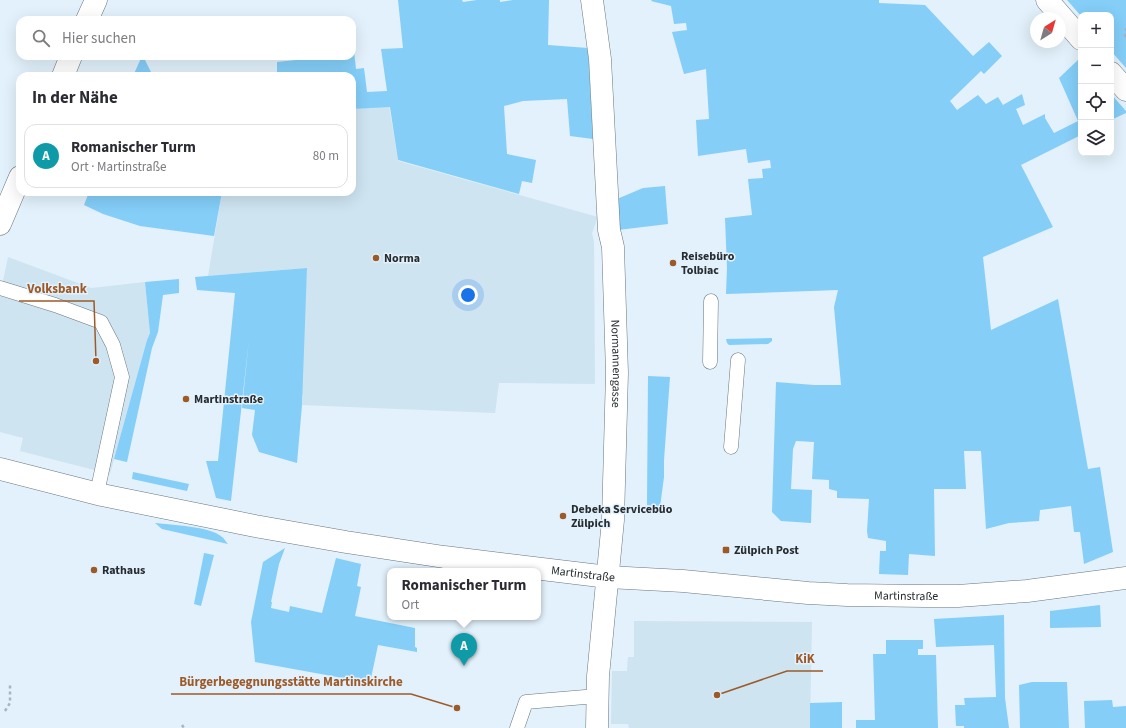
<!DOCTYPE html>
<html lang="de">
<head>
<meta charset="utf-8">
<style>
	:root { --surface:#fff; --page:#f2f2f3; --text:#2b2b33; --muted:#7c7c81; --line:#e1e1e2; --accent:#111827 }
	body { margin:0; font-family:"Source Sans 3",sans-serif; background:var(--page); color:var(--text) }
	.controls { position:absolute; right:12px; top:12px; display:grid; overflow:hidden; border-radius:8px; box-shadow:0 4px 16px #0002 }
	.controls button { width:36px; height:36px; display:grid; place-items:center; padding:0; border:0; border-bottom:1px solid var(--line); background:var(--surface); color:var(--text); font:20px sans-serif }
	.compass { position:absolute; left:1030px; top:12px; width:36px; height:36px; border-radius:50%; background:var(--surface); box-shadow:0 4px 16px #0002; rotate:37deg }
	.you { position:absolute; left:468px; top:295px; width:14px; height:14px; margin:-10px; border:3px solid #fff; border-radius:50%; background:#1a73e8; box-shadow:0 0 0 6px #1a73e833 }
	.badge { display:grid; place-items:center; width:26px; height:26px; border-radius:50%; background:var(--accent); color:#fff; font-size:13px; font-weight:700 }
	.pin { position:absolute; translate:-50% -33px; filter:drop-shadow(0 1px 2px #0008) }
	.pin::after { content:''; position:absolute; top:21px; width:14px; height:12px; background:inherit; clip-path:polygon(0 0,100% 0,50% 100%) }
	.popup { position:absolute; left:387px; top:568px; width:154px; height:52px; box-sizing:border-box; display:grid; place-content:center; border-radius:8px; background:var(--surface); filter:drop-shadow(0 1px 3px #0005); font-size:13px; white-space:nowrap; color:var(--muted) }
	.popup b { font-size:15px; color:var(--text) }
	.popup::after { content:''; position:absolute; left:50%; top:100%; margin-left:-8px; border:8px solid transparent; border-top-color:var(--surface) }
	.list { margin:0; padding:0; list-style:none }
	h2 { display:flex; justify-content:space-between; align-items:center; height:52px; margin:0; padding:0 16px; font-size:17px }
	h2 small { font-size:13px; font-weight:400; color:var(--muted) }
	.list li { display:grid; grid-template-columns:26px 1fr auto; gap:12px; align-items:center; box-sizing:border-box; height:64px; margin:0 8px 8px; padding:0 8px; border:1px solid var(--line); border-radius:12px }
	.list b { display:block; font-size:15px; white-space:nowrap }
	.list p { margin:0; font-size:13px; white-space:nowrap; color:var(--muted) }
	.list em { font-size:13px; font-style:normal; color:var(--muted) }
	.icon { flex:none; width:22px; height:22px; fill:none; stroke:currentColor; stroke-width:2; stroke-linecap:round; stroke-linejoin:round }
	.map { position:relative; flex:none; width:1126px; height:728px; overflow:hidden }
	.search { position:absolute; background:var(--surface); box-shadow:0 4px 16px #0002; left:16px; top:16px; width:340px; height:44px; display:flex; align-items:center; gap:10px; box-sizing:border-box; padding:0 14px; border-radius:12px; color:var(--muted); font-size:15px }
	.panel { position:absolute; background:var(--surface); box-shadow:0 4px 16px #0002; left:16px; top:72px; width:340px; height:124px; border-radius:12px }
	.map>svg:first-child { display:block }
	.built { fill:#cee4f1 }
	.green { fill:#84cef8 }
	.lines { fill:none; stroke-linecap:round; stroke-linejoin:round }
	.service-casing { stroke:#69767f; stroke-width:15 }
	.minor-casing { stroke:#69767f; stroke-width:23 }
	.tertiary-casing { stroke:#69767f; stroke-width:23 }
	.path { stroke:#a8b5bd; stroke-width:2.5; stroke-dasharray:3 3; stroke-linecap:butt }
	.service { stroke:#fff; stroke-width:14 }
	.minor { stroke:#fff; stroke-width:22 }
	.tertiary { stroke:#fff; stroke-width:22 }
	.poi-dot { fill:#9d5a29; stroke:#e2f1fb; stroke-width:1.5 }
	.labels { text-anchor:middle; stroke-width:3; stroke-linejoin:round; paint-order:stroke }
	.poi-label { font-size:12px; font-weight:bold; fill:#262c2f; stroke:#e2f1fb; text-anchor:start }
	.street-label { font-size:12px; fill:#262c2f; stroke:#e2f1fb }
	.leader { fill:none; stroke:#9d5a29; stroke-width:1.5 }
	.callout-dot { fill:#9d5a29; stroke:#e2f1fb; stroke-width:1.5 }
	.callout-label { font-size:13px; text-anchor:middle; font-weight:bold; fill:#9d5a29; stroke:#e2f1fb; stroke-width:3; stroke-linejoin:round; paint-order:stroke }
</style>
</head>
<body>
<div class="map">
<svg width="1126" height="728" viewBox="0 0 1126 728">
	<rect width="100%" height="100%" fill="#e2f1fb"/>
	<path class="built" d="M389,105L398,161L598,217L592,233L594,242L595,383L594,384L499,383L495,413L302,405L303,395L300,394L307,268L208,276L222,192H352V108Z
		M8,257L91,288L145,282L150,333L147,340L110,474L20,451L23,438L0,432V295Z
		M634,621L812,622L810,728H629L628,724H611L612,671H627L628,657H634Z"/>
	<path class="green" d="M398,0H462L463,2L477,0H500V2L513,0H549L548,45L588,48L593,139L570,136L567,99L523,101L504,106L507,154L536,160L532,183L522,181L519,194L398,160L390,107L352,109V76H277V62L324,57V56H352V33L356,69L364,68L367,92L387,91L381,49L403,48Z
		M652,0H879V3L925,5L973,56L989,42L1002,56L984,74L981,71L950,101L957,110L978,95L986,104L998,97L1003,105L1022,94L1025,105L1016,109L1023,125L1045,114V118L1054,133L1078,121L1059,78L1080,58L1081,59V135L1021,165L1053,227L983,257L991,330L1058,299L1088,469L1100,467L1113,552L1084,564L1080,532H1074L1071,506L1040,510L1039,521L1009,523L986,529L981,451H964L966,489H934L935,556L909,554L908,575L879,574L880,551H886V541L868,538L867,531L869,499L837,498V491L829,489V480L812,479L814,442L796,441L793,449L791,489L812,490L811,523L781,521L772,512L776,382L814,385H841L834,307L838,290L726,294L727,268L725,218L752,215L748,179L763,178L762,169L771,168L770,160L748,163L746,149L698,156L696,120L709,119L706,69L684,74L672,32L687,30L686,23L674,24L671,6L651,1Z
		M1067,0H1126V68L1111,51V15H1081V16Z
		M142,56H143L153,76H133Z
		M1111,94L1126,111V113L1111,120Z
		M665,186L668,224L618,230L617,199L643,188Z
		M89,192H222L214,236L140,226L103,214L84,205Z
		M307,268L302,405L297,463L259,452L252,435L255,410L242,408L249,339L231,501L216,498L206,461H218L235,293L197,290L195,277Z
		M179,279V293L163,295L158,332L152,348L127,462L114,459L147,340L150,333L145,282Z
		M772,338V341L768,344L729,345L727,343L726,339Z
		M648,376L670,377L664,460V477L660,507L647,505Z
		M133,472L189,484L187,491L132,479Z
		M155,523C171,525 210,526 222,537C224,538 226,542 228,544L162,529Z
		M285,548L279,564L271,602H272L271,608L289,612L290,606L322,613L336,558L361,564L357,586L361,587L355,616L415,628V647L417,648V652L378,645L370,683L255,662L251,622L263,562Z
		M204,553L214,555L201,606L194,604Z
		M1100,605L1101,627L1050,628V611Z
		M1004,615L1005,698L1009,728H964V726H956L955,705H965L964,698L996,697L994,645L936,647L934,619Z
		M886,640H923V649H918V655H936L938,728H856V720H875L873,654H886Z
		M1032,682H1067L1069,728H1020L1019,685Z
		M1112,700L1113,707L1126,706V728H1085L1084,701Z
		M842,702V728H810V703Z"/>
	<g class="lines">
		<g class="service-casing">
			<path id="service" d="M0,288L55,305L101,322L113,345L122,377L97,493
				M710,362L711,301
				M731,447L738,360
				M517,728L526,702L597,696"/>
		</g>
		<g class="minor-casing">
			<g id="minor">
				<path id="s1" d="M592,0L600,59L609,230L613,247L617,373L613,520L598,676L597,728"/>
				<path d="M1047,0L1081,39"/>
				<path d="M1111,73L1126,90"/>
			</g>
		</g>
		<g class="tertiary-casing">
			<g id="tertiary">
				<path d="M87,20L96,0"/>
				<path d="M63,76L71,56"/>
				<path d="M0,224L20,177"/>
				<path id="s2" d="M0,469L102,495L255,526L346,542L444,557L608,577L683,581L808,593L847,595L925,596H958L1027,591L1126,578"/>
			</g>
		</g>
		<path class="path" d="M1126,28L1125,36L1126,37
			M5,711L10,703V685
			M182,725L184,728"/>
		<use href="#service" class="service"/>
		<use href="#minor" class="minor"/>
		<use href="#tertiary" class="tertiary"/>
	</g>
	<g class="poi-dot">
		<circle cx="376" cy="258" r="4"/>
		<circle cx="673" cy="263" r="4"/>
		<circle cx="186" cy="399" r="4"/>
		<circle cx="563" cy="516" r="4"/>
		<rect x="722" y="546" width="8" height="8" rx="2"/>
		<circle cx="94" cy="570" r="4"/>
	</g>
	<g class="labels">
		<g class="poi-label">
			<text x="681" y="260">Reisebüro<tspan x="681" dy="14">Tolbiac</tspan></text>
			<text x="384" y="262">Norma</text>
			<text x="194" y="403">Martinstraße</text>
			<text x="571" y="513">Debeka Servicebüo<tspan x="571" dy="14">Zülpich</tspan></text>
			<text x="734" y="554">Zülpich Post</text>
			<text x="102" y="574">Rathaus</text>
		</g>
		<g class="street-label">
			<text dy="4" stroke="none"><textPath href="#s1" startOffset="365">Normannengasse</textPath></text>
			<text dy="4" stroke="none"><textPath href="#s2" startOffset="593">Martinstraße</textPath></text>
			<text dy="4" stroke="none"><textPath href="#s2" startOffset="917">Martinstraße</textPath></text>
		</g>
	</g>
	<path class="leader" d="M96 361L94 301H19M717 695L787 671H823M457 708L411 694H171"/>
	<g class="callout-dot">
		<circle cx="96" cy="361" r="4"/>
		<circle cx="717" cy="695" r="4"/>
		<circle cx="457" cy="708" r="4"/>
	</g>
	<g class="callout-label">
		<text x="57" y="293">Volksbank</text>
		<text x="805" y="663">KiK</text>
		<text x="291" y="686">Bürgerbegegnungsstätte Martinskirche</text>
	</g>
</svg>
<div class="controls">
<button>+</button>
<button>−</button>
<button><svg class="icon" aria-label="locate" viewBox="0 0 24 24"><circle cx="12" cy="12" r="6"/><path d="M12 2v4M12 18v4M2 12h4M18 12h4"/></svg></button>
<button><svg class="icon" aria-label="layers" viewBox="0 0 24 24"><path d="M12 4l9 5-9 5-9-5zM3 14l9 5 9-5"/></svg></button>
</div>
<svg class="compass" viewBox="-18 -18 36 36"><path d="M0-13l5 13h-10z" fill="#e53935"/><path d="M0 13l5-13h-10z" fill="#7c7c81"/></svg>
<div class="you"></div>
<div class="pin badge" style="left:464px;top:666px;background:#0f9aa8">A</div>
<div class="popup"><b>Romanischer Turm</b>Ort</div>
<div class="search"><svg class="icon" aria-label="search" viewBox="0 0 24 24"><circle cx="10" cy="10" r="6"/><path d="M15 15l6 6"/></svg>Hier suchen</div>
<section class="panel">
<h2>In der Nähe<small></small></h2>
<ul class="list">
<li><span class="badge" style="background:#0f9aa8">A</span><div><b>Romanischer Turm</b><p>Ort · Martinstraße</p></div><em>80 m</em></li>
</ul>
</section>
</div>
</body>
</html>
